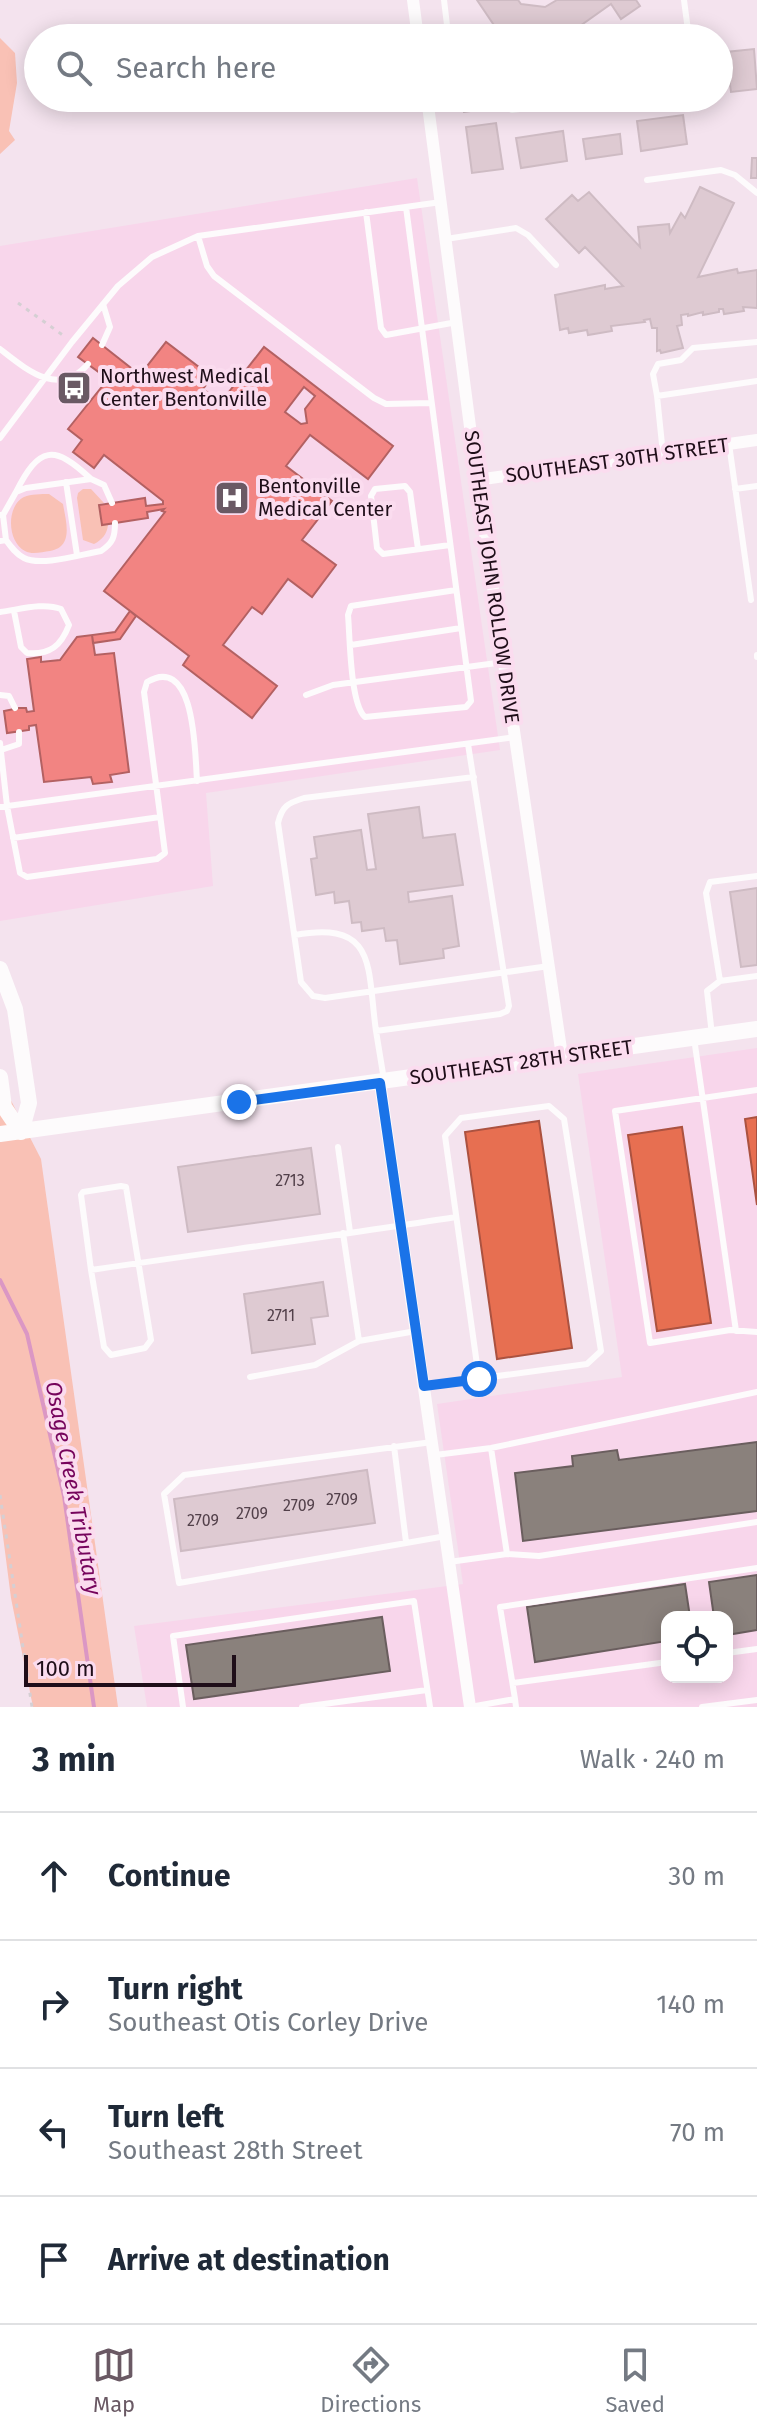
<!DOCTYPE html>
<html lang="en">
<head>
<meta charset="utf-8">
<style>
	:root { --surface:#fff; --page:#f6f6f7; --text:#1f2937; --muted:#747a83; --line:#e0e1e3; --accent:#6a5964 }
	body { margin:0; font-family:"Fira Sans",sans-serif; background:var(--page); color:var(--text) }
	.controls { position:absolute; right:24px; bottom:24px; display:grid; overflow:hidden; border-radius:16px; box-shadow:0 4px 20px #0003 }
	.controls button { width:72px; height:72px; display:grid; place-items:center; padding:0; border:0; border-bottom:2px solid var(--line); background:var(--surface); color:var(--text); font:40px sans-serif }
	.scale { position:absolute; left:24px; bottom:20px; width:212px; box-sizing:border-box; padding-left:8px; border:4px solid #1f0e19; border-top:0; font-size:22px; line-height:28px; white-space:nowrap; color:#1f0e19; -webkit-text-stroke:6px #fbdcef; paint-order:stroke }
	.stop { position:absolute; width:24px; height:24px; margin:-18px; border:6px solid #1a73e8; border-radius:50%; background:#fff }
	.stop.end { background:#1a73e8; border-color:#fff; box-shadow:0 2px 8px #0008 }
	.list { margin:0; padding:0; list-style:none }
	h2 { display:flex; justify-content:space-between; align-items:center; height:104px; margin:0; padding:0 32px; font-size:34px }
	h2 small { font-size:26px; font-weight:400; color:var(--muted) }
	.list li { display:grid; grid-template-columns:52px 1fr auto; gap:24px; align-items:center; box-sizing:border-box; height:128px; padding:0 32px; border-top:2px solid var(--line) }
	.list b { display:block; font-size:30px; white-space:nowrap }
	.list p { margin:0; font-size:26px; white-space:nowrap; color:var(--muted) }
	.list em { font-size:26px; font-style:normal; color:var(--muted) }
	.icon { flex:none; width:44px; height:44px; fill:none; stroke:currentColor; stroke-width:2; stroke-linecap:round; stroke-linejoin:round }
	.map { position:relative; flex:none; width:757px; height:1707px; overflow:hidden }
	.search { position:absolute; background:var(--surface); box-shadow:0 4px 20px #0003; left:24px; right:24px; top:24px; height:88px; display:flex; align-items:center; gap:20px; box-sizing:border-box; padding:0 28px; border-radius:44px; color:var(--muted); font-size:30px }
	.sheet { height:616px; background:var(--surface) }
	nav { display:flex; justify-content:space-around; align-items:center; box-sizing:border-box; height:112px; border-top:2px solid var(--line); background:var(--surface); font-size:22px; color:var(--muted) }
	nav a { display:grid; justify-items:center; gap:4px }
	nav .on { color:var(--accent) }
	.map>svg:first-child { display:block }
	.built { fill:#f8d6eb; fill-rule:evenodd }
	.green { fill:#f9c1b5 }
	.shops { fill:#e76f51; stroke:#ab5240; stroke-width:2 }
	.health { fill:#f28482; stroke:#b36162; stroke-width:2; fill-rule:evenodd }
	.industry { fill:#8a817c; stroke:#6a5e5e; stroke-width:2 }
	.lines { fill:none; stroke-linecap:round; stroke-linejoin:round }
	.stream { stroke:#db97c4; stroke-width:4 }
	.building { fill:#decad2; stroke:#cebbc3; stroke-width:2 }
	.path { stroke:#d5cfd3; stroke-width:3; stroke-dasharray:4 6; stroke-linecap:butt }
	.service { stroke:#fdfbfc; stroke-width:6 }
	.minor { stroke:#fdfbfc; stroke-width:12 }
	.secondary { stroke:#fdfbfc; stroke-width:16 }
	.route { stroke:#1a73e8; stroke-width:10 }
	.labels { text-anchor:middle; stroke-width:8; stroke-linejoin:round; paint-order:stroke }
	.number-label { font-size:16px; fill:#52404a }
	.poi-label { font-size:20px; fill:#1f0e19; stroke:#fbdcef; text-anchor:start }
	.street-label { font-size:20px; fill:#1f0e19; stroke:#fbdcef }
	.water-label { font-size:22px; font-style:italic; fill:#76045c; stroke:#fbdcef }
</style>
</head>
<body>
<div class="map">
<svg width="757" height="1707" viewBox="0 0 757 1707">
	<rect width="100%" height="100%" fill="#f4e3ee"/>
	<path class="built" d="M417,178L500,750L206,793L213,886L0,921V246Z
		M757,1048V1707H147L134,1626L463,1584L437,1404L622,1377L578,1074ZM667,1617H727V1677H667Z"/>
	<path class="green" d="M0,38L15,53L17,83L9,131L15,140L0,154Z
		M83,489H91L104,503L99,504L101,525H108C107,534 102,540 94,544L83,540L77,498L78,493Z
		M49,494L63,504C66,522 74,547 50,551C42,552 32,555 25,551C7,542 6,506 24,497C31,494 41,494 49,494Z
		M0,1079L41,1159L118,1707H33L11,1598L0,1513Z"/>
	<path class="shops" d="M757,1117V1205L745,1119Z
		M539,1121L572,1348L497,1359L465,1132Z
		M682,1127L711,1323L657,1331L628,1135Z"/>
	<path class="health" d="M93,338L140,375L166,342L212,377L203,389L221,402L264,347L393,446L368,479L310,435L286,466L332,501L302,540L336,565L312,597L288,579L262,614L252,607L223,645L277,686L252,718L183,665L189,656L104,591L165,512L162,511L164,509L147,512L148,518L102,525L99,505L145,498L146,506L163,504V501L104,455L94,468L73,452L82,440L68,429L108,379L78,357ZM304,387L315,396L305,409L307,423L301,424L285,412Z
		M130,611L136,616L120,639L93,643L92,635L115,632Z
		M92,635L95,655L114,653L129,772L110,775L112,782L93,784L91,777L44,782L36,725L29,726V730L7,733L4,711L19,708H26L27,712L34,711L27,659L41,657V662L60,660L77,637Z"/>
	<path class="industry" d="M757,1442V1511L523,1541L515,1473L573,1466L572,1456L617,1450L619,1460Z
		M757,1575V1630L727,1635V1617H714L709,1582Z
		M685,1584L690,1617H667V1641L535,1662L527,1607Z
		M382,1617L390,1671L194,1699L186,1645Z"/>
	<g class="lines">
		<path class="stream" d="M0,1280L27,1334L64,1496L94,1707"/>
	</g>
	<path class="building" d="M477,0H518L521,4L545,7L557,0H636L640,6L621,19L611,4L563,38H528L500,34Z
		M754,49L757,89L731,92L726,52Z
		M462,98H492L494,108L464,112Z
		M683,115L687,144L641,151L637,121Z
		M496,123L503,169L472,173L466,127Z
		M563,131L567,161L521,168L516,138Z
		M620,134L622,154L586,159L583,139Z
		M752,158H757V178H751Z
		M700,187L734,203L698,277L737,269L738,273L757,270V308L743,307L744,311L724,314L723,309H719V312L703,315V312L688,316V314L681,315L682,325L677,326L683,348L661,353L660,350L657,351V328H652L650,319L644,320L645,322L611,326L612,331L588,335L587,330L569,333L568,328L560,330L555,295L605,285V289L623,286L585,247L579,253L546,219L572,195L578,201L589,192L640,247L638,227L669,224L670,233L681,213L685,218Z
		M419,807L423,838L455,834L463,885L408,892L409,902L452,896L459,946L443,949L444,958L400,964L397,940L386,941L384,928L362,931L361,922L352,923L349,901L335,903L334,892L316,895L311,859L317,858L314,837L361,830L367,870L376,869L368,814Z
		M757,888V965L741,967L730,892Z
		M311,1148L320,1214L188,1232L178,1167Z
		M323,1282L328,1316L311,1318L315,1344L252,1353L244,1294Z
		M367,1470L375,1523L181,1551L174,1499Z"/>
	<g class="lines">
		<path class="path" d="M18,303L64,336
			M0,1495L32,1707"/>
		<path class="service" d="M444,0L447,25L455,38
			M684,0L689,38
			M512,110L601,98
			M647,180L721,170L735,175L757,193
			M406,207L471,701L466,707L365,717C350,704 350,637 348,615L351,606L456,590
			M366,212L381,328L386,335L457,322
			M198,236L207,266L214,276L374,398L386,404L431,403
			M446,239L516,228L528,235L556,265
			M102,345L110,327L103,304
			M0,349C27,370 59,398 88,364
			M657,396L653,374L658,364L681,360L693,348L757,342
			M0,438L72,342L118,286L152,257L198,236L441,202
			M729,444L751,600
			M663,454L657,396L757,381
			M66,482L77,555
			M735,489L757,486
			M16,492C39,446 54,444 91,479
			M0,515H3L16,492L26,488L91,479L104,485L112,503
			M3,515L6,540
			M0,541L6,540C11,547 16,554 24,558C41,567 82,554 101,551C113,543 115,537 115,523
			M418,549L410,492L405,486L375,489L371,496L377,548L383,554L450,545
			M0,612C18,610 43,602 61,609L69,625C61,646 50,655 27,653L21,647L14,611
			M351,645L461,628
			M757,655V657
			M0,695L9,696L15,708
			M306,695L333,685L504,662
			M0,743L7,806L20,873L27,877L157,859L165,853L144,692L147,682C196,653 195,755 197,781
			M1,750L19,744V732
			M474,777L304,798C288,803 282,806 278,823L301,982L313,996L325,998L549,966
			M0,807L515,737
			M13,838L160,817
			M295,935C378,920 367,968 376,1031
			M720,981L706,893L710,882L757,876
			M712,1035L707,991L720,981L757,976
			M694,1038L736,1331
			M384,1080L376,1031L500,1014L507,1011L509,1006L468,744
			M757,1090L615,1111L650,1343L730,1330L757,1332
			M338,1147L350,1232
			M343,1233L359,1341L416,1331
			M91,1270L81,1195L83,1192L121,1186L126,1187L151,1340L145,1348L111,1355L104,1347L91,1270C213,1252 335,1236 456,1217
			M250,1377L315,1365L359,1341
			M424,1386L587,1364L601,1351L564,1119L549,1106L461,1118L445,1136L479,1379
			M432,1442L184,1475L164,1494L179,1583L446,1536
			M394,1446L406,1542
			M491,1448L507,1554
			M435,1455L491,1448L757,1392
			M449,1562L507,1554L539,1556L757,1522
			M727,1653L757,1649
			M513,1683L667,1662
			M515,1699L500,1607L757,1568
			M183,1707L173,1636L414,1601L430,1707
			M302,1707L427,1690
			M470,1707L515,1699L516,1707
			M702,1707L757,1700"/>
		<path class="minor" d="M413,0L418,38
			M427,98L477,480L562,1056
			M477,480L757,440
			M380,1083L470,1707"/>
		<path class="secondary" d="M0,969L15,1009L29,1103L21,1132
			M0,1077L4,1107L21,1132
			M0,1134L757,1029"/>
	</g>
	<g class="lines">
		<path class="route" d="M239,1102L380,1083L424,1386L479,1379"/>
	</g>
	<defs>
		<g id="bus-square" transform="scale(1.8)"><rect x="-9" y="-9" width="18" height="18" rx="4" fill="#6a5964" stroke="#fbdcef"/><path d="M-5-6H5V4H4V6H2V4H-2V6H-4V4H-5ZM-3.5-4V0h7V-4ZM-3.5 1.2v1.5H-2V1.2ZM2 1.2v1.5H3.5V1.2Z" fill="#fff"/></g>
		<g id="hospital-square" transform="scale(1.8)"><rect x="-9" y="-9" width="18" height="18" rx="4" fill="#6a5964" stroke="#fbdcef"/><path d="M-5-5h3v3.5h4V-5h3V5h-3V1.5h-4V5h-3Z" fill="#fff"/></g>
	</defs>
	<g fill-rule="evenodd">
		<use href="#bus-square" x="74" y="388"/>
		<use href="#hospital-square" x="232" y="498"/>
	</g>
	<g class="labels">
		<g class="number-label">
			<text x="290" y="1186">2713</text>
			<text x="281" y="1321">2711</text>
			<text x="342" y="1505">2709</text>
			<text x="299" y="1511">2709</text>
			<text x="252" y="1519">2709</text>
			<text x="203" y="1526">2709</text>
		</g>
		<g class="poi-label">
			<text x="100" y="383">Northwest Medical<tspan x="100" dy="23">Center Bentonville</tspan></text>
			<text x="258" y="493">Bentonville<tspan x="258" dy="23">Medical Center</tspan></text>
		</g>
		<g class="street-label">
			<text transform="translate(617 460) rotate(-8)" y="7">SOUTHEAST 30TH STREET</text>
			<text transform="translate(492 577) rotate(82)" y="7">SOUTHEAST JOHN ROLLOW DRIVE</text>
			<text transform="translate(521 1062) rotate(-8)" y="7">SOUTHEAST 28TH STREET</text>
		</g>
		<g class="water-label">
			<text transform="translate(74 1488) rotate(79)" y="8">Osage Creek Tributary</text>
		</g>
	</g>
</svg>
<div class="controls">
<button><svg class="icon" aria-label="locate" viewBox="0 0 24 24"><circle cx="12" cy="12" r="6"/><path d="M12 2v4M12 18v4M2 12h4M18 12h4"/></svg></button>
</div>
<div class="scale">100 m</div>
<div class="stop" style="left:479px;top:1379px"></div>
<div class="stop end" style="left:239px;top:1102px"></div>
<div class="search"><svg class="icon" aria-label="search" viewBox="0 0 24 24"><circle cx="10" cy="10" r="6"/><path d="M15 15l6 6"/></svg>Search here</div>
</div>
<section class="sheet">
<h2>3 min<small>Walk · 240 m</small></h2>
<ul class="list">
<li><svg class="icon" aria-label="ahead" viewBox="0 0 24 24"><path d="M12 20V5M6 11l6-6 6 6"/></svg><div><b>Continue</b></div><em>30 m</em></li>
<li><svg class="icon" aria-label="right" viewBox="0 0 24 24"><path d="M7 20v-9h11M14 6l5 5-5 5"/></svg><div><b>Turn right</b><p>Southeast Otis Corley Drive</p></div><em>140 m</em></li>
<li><svg class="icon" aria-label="left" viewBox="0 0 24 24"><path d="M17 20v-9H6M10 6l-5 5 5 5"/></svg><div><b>Turn left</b><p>Southeast 28th Street</p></div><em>70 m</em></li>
<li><svg class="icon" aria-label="arrive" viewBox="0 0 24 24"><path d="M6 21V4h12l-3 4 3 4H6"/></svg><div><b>Arrive at destination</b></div></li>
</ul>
</section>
<nav>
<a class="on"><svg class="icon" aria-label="map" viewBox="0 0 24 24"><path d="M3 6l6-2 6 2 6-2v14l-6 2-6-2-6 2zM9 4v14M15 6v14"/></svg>Map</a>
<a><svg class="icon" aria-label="directions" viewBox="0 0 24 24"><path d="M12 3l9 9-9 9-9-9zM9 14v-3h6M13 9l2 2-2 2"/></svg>Directions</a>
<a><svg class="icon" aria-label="saved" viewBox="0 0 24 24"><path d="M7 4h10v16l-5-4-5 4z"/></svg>Saved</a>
</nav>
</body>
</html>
